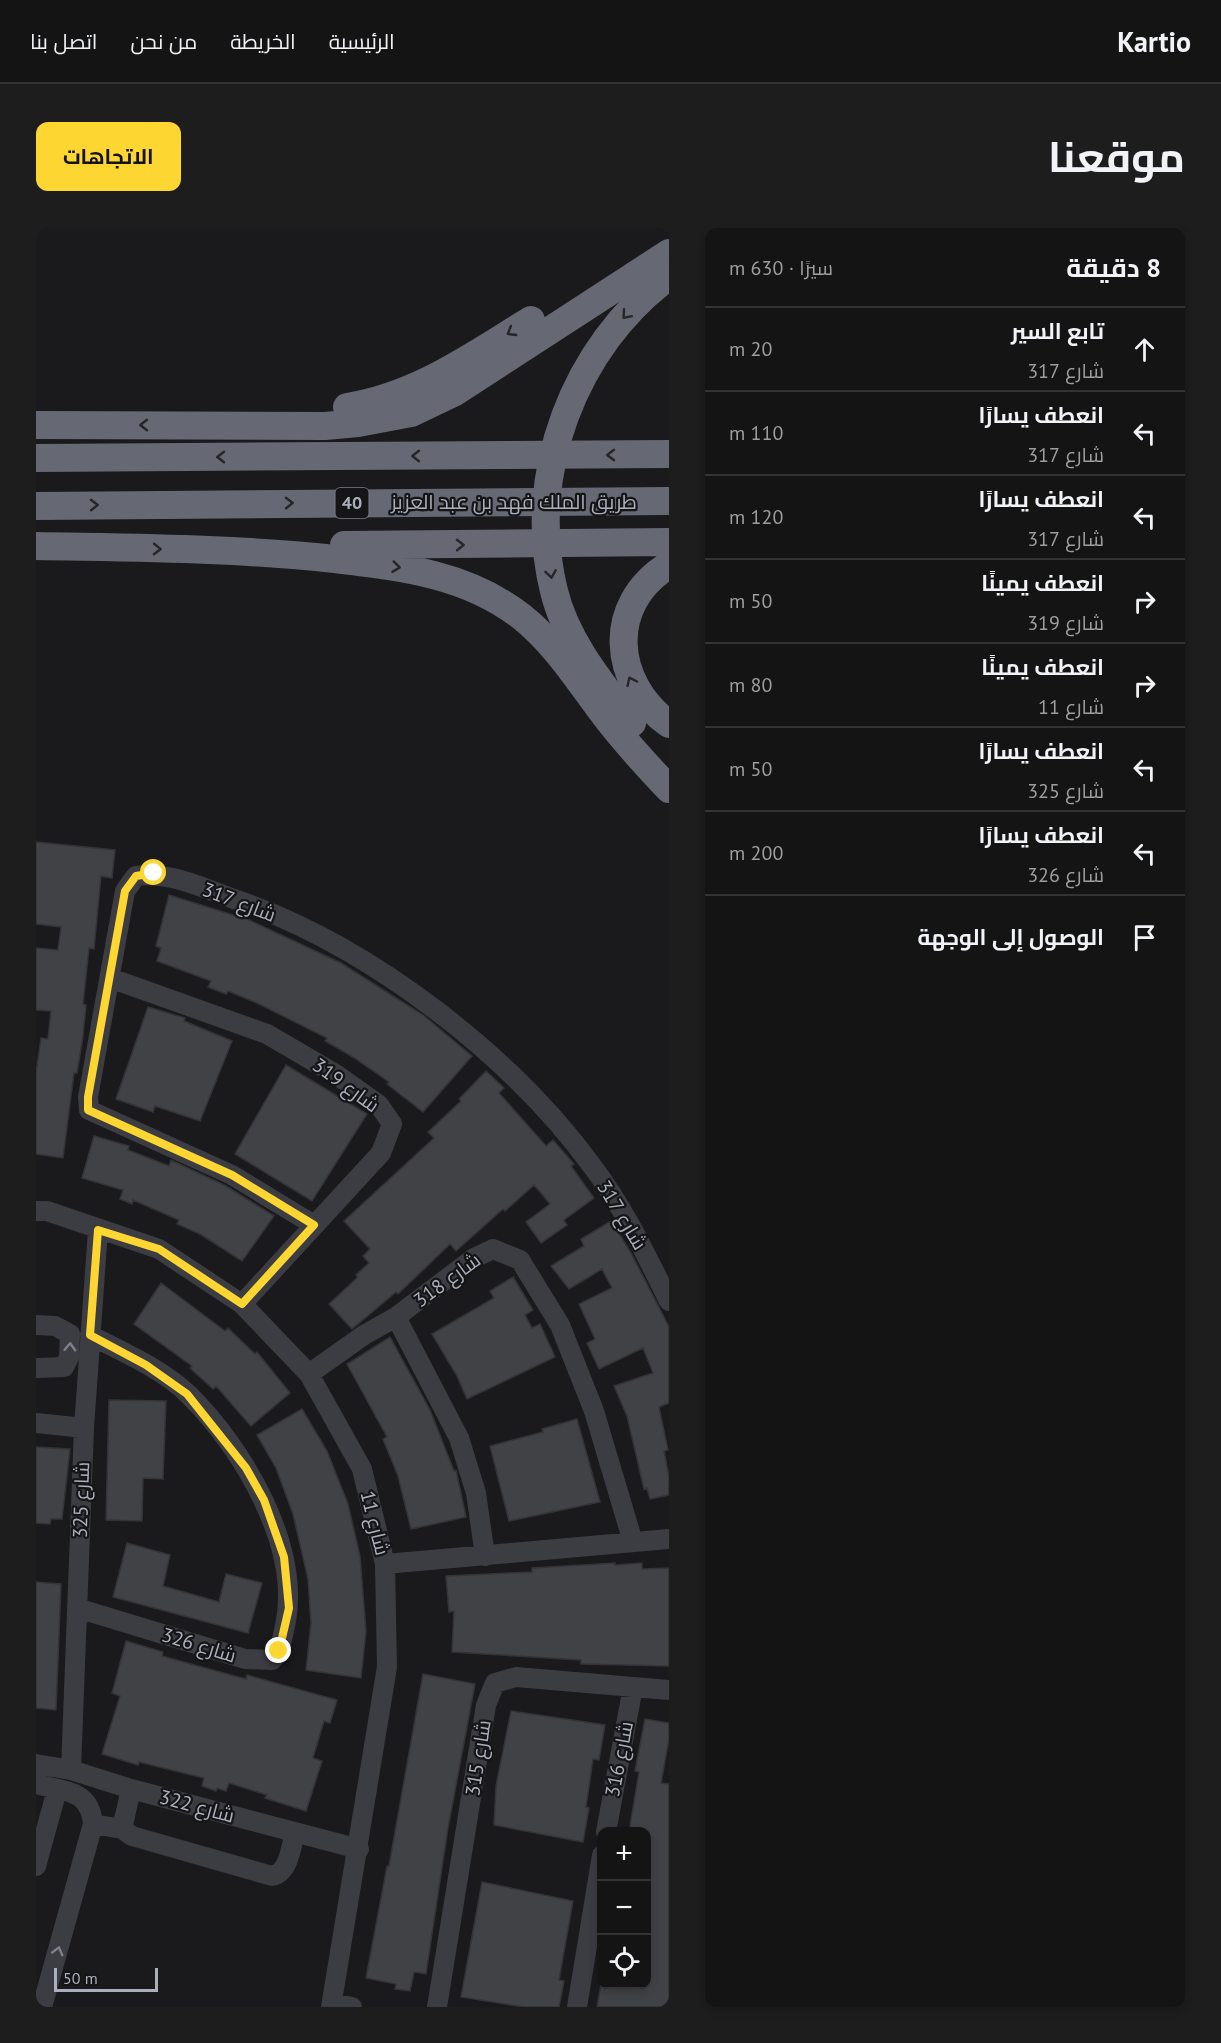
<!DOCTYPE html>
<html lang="ar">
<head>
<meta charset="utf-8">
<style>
	:root { --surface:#141415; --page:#1d1d1e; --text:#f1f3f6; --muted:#9d9ea0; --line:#333334; --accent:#fdd631 }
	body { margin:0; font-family:"PT Sans",Cairo,sans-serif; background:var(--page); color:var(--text); direction:rtl }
	.controls { position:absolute; right:18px; bottom:18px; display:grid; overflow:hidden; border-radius:12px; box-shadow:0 3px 9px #0003 }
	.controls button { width:54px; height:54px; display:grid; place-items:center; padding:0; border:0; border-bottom:2px solid var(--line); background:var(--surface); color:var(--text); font:30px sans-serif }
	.scale { position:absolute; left:18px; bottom:15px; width:104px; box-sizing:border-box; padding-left:6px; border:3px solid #abaebc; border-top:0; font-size:16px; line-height:21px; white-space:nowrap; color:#abaebc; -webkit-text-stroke:4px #151517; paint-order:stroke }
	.stop { position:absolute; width:18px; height:18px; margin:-14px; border:4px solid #fdd631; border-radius:50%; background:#fff }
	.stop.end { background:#fdd631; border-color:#fff; box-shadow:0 2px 6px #0008 }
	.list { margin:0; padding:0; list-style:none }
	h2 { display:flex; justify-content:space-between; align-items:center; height:78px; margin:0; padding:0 24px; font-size:26px }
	h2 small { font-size:20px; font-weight:400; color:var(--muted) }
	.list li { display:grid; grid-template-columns:39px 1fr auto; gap:18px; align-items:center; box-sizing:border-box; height:84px; padding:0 24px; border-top:2px solid var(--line) }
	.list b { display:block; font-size:22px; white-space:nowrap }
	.list p { margin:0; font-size:20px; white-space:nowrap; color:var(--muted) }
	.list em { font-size:20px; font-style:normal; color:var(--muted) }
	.icon { flex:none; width:33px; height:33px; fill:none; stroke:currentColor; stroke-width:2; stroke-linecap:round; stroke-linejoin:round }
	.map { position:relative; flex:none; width:633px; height:1779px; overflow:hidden; direction:ltr; border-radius:12px }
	header { display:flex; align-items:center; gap:36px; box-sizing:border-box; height:84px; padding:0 30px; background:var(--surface); border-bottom:2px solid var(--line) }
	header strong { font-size:28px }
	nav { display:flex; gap:33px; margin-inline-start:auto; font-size:21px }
	.intro { display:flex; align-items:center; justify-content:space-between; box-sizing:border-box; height:144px; padding:0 36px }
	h1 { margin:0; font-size:42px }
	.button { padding:15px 27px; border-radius:12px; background:var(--accent); color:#111; font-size:21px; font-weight:700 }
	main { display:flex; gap:36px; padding:0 36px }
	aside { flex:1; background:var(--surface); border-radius:12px; box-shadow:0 3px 9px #0003 }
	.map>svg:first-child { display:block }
	.building { fill:#414246; stroke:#343338; stroke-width:1.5 }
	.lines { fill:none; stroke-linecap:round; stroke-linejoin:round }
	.minor { stroke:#3c3c43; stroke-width:20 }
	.highway { stroke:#666873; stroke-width:28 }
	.highway-bridge { stroke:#666873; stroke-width:28 }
	.oneway { stroke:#252629 }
	.oneway2 { stroke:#7f808c }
	.route { stroke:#fdd631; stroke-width:8 }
	.labels { text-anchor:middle; stroke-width:4.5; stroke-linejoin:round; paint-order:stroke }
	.shield { fill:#151517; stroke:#7e808a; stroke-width:1.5 }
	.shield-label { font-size:18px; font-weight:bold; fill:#abaebc }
	.street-label { font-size:20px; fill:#abaebc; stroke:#151517 }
</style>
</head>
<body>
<header>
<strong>Kartio</strong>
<nav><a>الرئيسية</a><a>الخريطة</a><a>من نحن</a><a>اتصل بنا</a></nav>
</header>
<div class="intro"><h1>موقعنا</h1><a class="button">الاتجاهات</a></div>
<main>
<aside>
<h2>8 دقيقة<small>سيرًا · 630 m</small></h2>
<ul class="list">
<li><svg class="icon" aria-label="ahead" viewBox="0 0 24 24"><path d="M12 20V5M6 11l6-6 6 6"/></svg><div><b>تابع السير</b><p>شارع 317</p></div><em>20 m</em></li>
<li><svg class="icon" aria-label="left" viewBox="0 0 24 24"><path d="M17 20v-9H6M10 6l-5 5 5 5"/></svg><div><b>انعطف يسارًا</b><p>شارع 317</p></div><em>110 m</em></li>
<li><svg class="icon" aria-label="left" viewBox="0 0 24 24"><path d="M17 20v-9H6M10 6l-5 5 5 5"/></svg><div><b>انعطف يسارًا</b><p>شارع 317</p></div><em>120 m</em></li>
<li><svg class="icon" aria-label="right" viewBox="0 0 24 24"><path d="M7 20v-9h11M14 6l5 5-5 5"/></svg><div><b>انعطف يمينًا</b><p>شارع 319</p></div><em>50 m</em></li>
<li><svg class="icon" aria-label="right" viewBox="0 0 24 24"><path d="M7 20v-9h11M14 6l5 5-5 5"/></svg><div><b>انعطف يمينًا</b><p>شارع 11</p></div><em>80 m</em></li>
<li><svg class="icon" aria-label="left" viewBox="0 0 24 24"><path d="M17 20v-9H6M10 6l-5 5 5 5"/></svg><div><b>انعطف يسارًا</b><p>شارع 325</p></div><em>50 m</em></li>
<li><svg class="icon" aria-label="left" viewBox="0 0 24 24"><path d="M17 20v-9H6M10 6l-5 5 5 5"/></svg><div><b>انعطف يسارًا</b><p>شارع 326</p></div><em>200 m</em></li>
<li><svg class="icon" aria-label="arrive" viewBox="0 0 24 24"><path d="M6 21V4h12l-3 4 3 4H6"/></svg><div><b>الوصول إلى الوجهة</b></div></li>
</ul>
</aside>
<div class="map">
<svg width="633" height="1779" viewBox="0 0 633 1779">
	<rect width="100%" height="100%" fill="#1a1a1c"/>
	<path class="building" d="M0,614L79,622L76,650L65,648L58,721L53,720L47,776L50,777L47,808L41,845H38L27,930L0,926V845L5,810L12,811L15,783L0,782V720L22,722L25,699L0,696Z
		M133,667L213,692L305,735L387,787L436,828L387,884L351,856L353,854L317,829L289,813L291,810L221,775L192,763L190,766L172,759L175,753L121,733L125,720L120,718Z
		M112,779L149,790L148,793L196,813L164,893L119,878L117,884L80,871Z
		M250,837L331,886L276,973L199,926Z
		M450,843L468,860L463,865L510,918L517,912L538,936L535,938L558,970L528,992L531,997L505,1015L490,994L514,976L498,957L469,983L467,981L420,1023L414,1016L362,1066L360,1064L316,1101L293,1076L322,1049L320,1047L333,1035L327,1028L334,1021L308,993L398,910L392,904L425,873L423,871Z
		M58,908L93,918L92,922L133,938L135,932L190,958L238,988L206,1033L164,1006L141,996L143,992L97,972L96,976L84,971L87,962L46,950Z
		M575,993L594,1023L633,1099V1175L623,1179L632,1222L628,1223L633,1249V1267L614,1271L611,1260L608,1261L591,1188L578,1158L617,1145L607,1120L563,1141L551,1115L559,1111L543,1076L576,1060L566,1041L533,1061L515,1038L548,1018L545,1011Z
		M477,1049L497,1082L489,1087L496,1100L504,1096L519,1129L431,1171L421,1148L396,1106L458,1070L454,1063Z
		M125,1055L189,1103L192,1100L219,1126L221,1124L254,1165L215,1198L180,1158L177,1161L154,1140L156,1138L98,1096Z
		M354,1109L394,1182L418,1243L420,1242L430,1289L375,1301L362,1248L347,1211L351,1209L311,1136Z
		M73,1172L130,1173L127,1251L107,1250L106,1293L70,1292Z
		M266,1181L291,1223L312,1276L324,1328L330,1403L325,1450L270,1442L275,1395L272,1351L257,1286L240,1240L221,1207Z
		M541,1191L564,1274L473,1293L454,1218L507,1204L506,1201Z
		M0,1219L34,1221L26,1291H15L14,1296L0,1295Z
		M91,1315L134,1327L127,1358L183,1374L190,1346L226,1355L212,1405L77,1369Z
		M579,1335V1337L606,1335V1341L633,1340V1438L545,1436V1432L416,1424L418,1383L413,1384L410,1348L496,1344V1340Z
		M0,1354L25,1356L20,1482L0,1480Z
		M90,1413L127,1424L126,1428L162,1438L210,1451L211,1447L301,1472L294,1495L288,1493L277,1530L286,1533L270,1583L229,1570L231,1567L193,1555L190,1563L181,1560L180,1563L166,1558L168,1550L103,1534L102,1537L66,1526L84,1468L76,1465Z
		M387,1446L439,1456L412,1600L390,1746L378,1744L374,1763L359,1761L360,1756L330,1750L351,1638H353Z
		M475,1483L569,1497L563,1532L557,1531L550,1579L553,1580L547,1614L458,1597L460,1558Z
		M609,1491L633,1495V1511L625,1555L633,1556V1779H561L565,1756H610V1604H593L603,1544L599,1543Z
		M446,1654L537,1673L523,1752L528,1753L523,1779H488L425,1769Z"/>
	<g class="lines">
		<path class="minor" d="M74,750L231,806L301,847L343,877L356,896L345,925L206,1076
			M0,983H11L123,1021L206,1076L273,1146L326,1241L349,1336L351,1439L295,1779
			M278,997L196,947L53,882L52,869L89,663L100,648C134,643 169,661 201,672C334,718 477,828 559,942C589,982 611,1029 633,1073
			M360,1089L423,1210L440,1265L449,1328
			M0,1097L19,1098L34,1106L33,1129L28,1139L0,1140
			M273,1146L328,1107L360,1089L438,1030L457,1021L484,1032L524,1097L558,1183L597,1314
			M0,1195L48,1200
			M349,1336L633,1311
			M41,1380L209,1431L236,1432C245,1422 246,1411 249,1398C266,1319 207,1220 152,1166C125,1140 86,1124 54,1107
			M0,1536L35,1542L95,1561L323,1621
			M35,1542L48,1200L62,1002
			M0,1556C29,1564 54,1561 57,1596L6,1779
			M57,1596L86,1601L96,1608L236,1648C253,1645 255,1619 259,1604
			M86,1601L95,1561
			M570,1604L597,1459
			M0,1638L21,1562
			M296,1775L316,1779
			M401,1779L450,1477L459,1455L480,1449L633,1462
			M541,1779L566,1627"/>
		<path class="highway" d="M311,179C381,168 436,128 495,92
			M0,197L289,198L322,195L375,185L419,164L633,25
			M0,230L633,226
			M0,278L633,273
			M308,317L633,314
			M0,318C100,320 199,320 299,331C366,339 431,346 486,389C522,418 545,457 573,493C592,517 612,539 633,561
			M633,337C569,376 576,455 633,496"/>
		<path class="highway-bridge" d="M596,495C565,455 530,413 518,363C489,247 538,118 633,48"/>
	</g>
	<defs><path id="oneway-chevron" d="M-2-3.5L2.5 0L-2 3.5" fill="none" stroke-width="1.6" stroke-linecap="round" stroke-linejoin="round" transform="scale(1.5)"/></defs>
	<g class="oneway">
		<use href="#oneway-chevron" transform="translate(590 87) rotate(131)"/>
		<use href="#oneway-chevron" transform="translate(475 104) rotate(149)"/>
		<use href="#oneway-chevron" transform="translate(108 197) rotate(180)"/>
		<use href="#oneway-chevron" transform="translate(575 227) rotate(180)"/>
		<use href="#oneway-chevron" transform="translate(380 228) rotate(180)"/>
		<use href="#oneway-chevron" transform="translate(185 229) rotate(180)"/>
		<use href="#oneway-chevron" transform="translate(253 275) rotate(-1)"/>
		<use href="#oneway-chevron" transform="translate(58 277) rotate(-1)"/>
		<use href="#oneway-chevron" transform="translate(424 317) rotate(-1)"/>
		<use href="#oneway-chevron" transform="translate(121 321) rotate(1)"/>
		<use href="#oneway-chevron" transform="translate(360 339) rotate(7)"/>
		<use href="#oneway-chevron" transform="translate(515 346) rotate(81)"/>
		<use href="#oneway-chevron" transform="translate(595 453) rotate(-115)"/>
	</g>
	<g class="oneway2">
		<use href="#oneway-chevron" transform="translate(34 1119) rotate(-88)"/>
		<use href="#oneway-chevron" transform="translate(22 1723) rotate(-75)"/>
	</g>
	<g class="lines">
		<path class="route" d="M118,645L100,648L89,663L52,869V882L196,947L278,997L206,1076L123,1021L62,1002L54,1107L110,1137L151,1166L210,1240L228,1272L248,1329L253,1380L243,1423"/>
	</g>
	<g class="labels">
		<rect class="shield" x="299.5" y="260" width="33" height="30" rx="4.5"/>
		<g class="shield-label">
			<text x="316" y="281">40</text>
		</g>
		<g class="street-label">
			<text x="478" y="281">طريق الملك فهد بن عبد العزيز</text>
			<text transform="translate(203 674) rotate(21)" y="7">شارع 317</text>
			<text transform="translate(310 857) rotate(36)" y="7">شارع 319</text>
			<text transform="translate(586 987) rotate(59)" y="7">شارع 317</text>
			<text transform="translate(411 1052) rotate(-36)" y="7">شارع 318</text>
			<text transform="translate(45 1272) rotate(-88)" y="7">شارع 325</text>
			<text transform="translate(339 1295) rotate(76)" y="7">شارع 11</text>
			<text transform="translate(163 1417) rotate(17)" y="7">شارع 326</text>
			<text transform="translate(442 1530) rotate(-81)" y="7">شارع 315</text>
			<text transform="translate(583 1531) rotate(-79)" y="7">شارع 316</text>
			<text transform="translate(161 1578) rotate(15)" y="7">شارع 322</text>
		</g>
	</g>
</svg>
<div class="controls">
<button>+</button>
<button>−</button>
<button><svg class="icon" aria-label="locate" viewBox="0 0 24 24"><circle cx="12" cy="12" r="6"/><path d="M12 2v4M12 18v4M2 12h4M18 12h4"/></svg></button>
</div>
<div class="scale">50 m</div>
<div class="stop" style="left:118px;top:645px"></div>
<div class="stop end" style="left:243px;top:1423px"></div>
</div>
</main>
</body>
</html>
